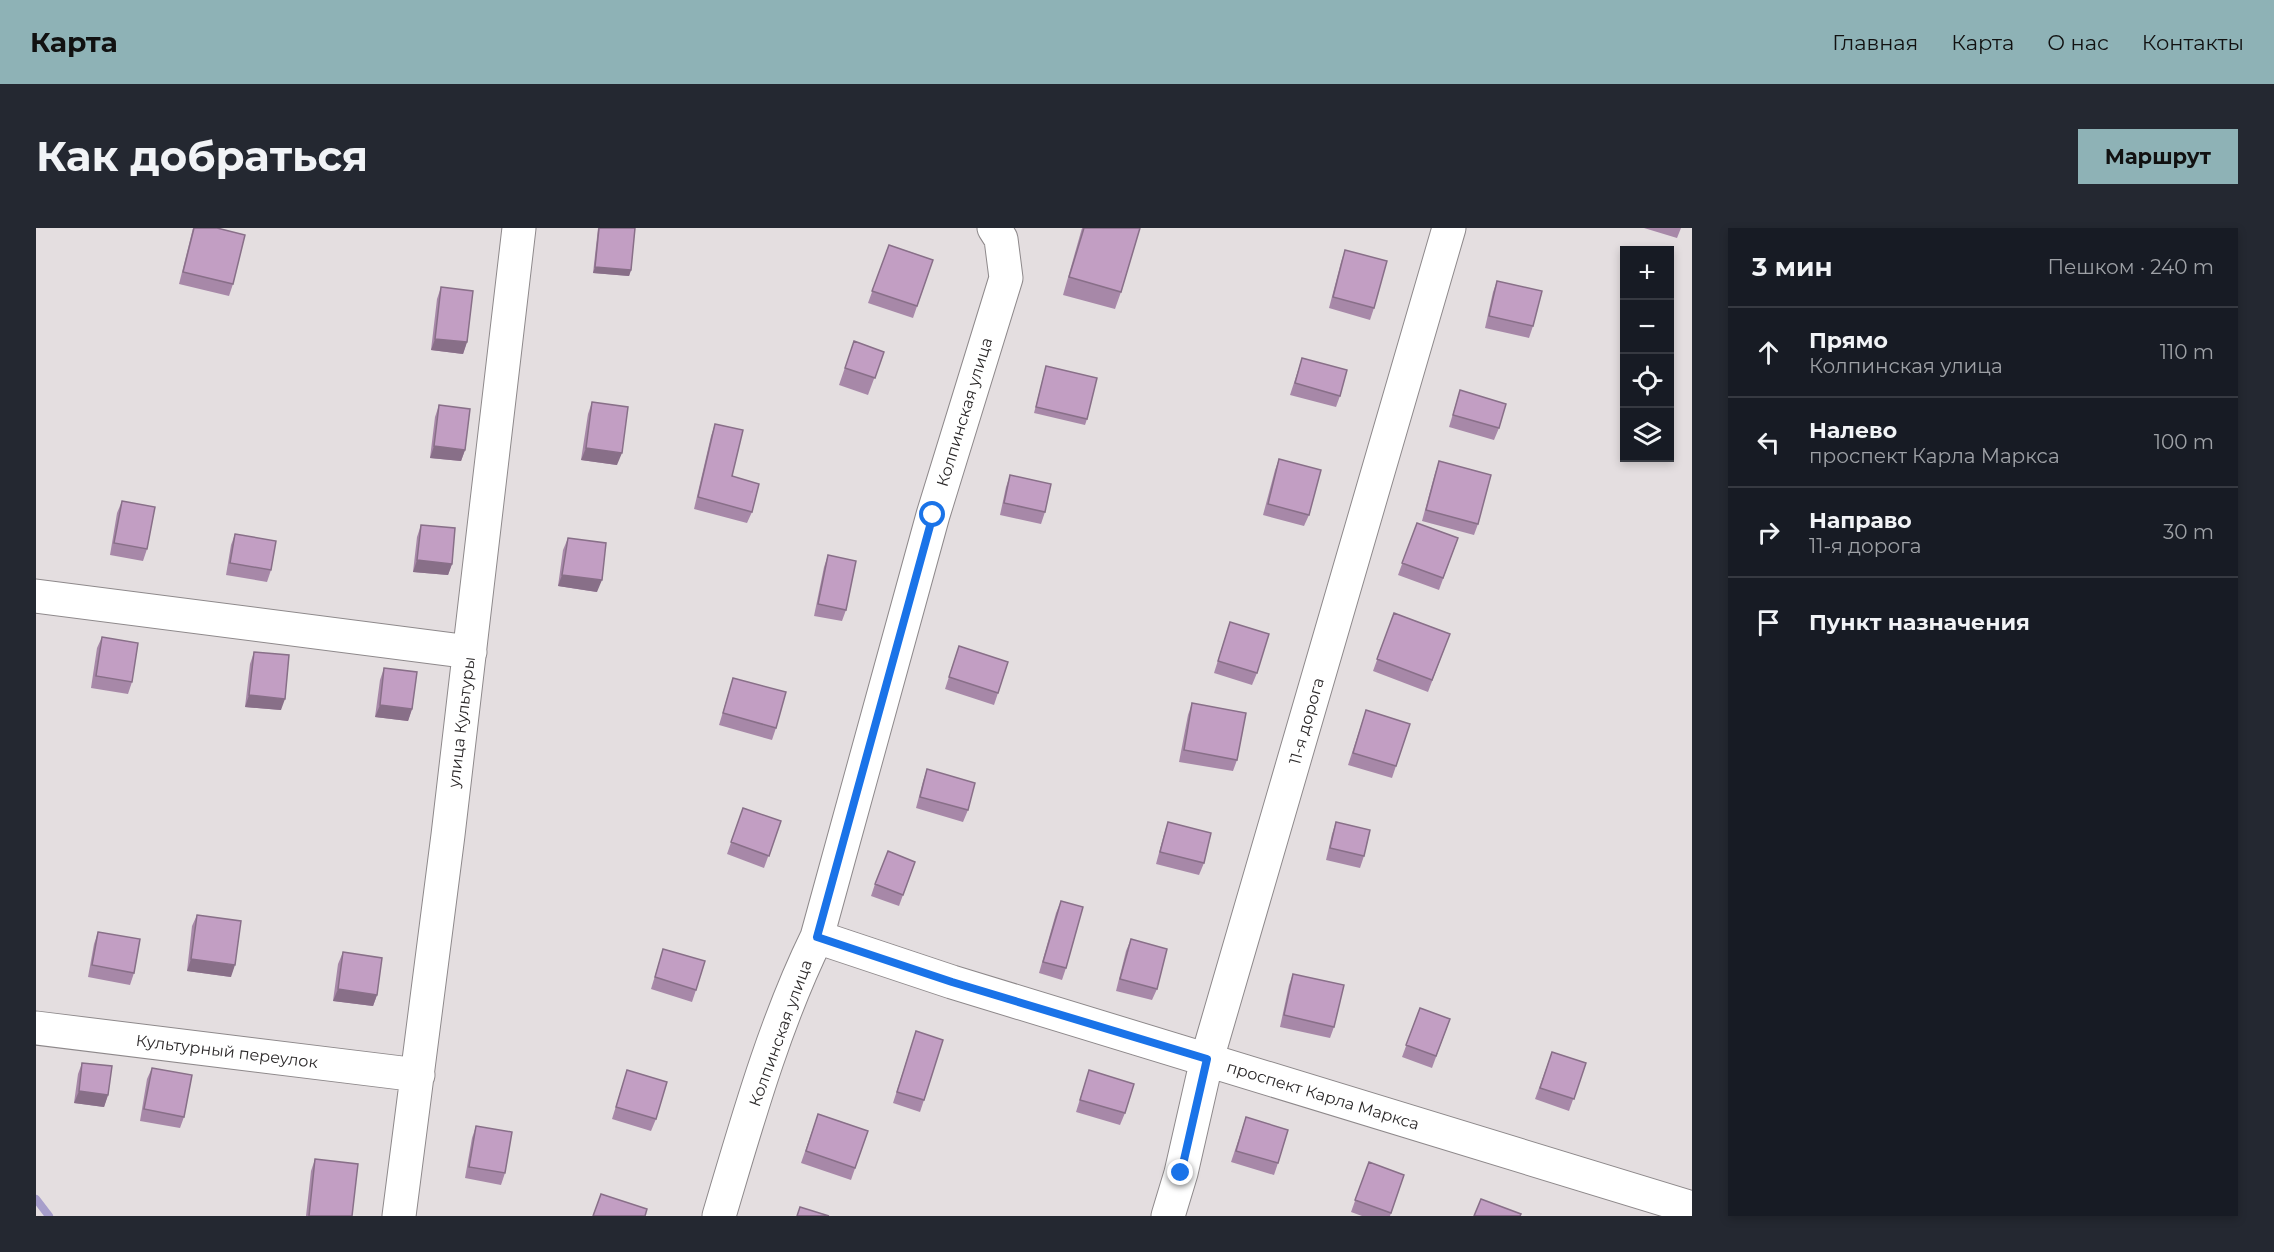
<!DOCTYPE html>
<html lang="ru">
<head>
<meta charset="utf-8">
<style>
	:root { --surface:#171b24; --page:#242831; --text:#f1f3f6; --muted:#9ea1a6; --line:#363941; --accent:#8eb2b6 }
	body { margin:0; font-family:Montserrat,sans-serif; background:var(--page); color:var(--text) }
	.controls { position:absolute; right:18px; top:18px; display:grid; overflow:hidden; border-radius:0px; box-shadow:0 3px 9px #0003 }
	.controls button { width:54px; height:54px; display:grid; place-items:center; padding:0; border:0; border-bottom:2px solid var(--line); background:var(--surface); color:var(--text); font:30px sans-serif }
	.stop { position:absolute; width:18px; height:18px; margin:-14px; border:4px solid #1a73e8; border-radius:50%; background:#fff }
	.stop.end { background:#1a73e8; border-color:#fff; box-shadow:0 2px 6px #0008 }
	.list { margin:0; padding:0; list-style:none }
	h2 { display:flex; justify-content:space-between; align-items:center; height:78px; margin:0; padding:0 24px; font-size:26px }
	h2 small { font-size:20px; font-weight:400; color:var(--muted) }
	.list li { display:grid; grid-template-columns:39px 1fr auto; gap:18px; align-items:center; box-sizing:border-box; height:90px; padding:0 24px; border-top:2px solid var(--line) }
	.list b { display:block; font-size:22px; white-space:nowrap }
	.list p { margin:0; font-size:20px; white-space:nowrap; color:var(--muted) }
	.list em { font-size:20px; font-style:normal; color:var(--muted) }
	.icon { flex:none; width:33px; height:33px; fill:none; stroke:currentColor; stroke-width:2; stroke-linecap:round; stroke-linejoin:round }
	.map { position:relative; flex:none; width:1656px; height:988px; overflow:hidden; border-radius:0px }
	header { display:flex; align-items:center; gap:36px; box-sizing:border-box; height:84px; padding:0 30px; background:var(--accent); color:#111 }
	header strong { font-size:28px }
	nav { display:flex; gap:33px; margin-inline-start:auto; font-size:21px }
	.intro { display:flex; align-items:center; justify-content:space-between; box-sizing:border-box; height:144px; padding:0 36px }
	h1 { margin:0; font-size:42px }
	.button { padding:15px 27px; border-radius:0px; background:var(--accent); color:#111; font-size:21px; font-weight:700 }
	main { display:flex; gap:36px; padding:0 36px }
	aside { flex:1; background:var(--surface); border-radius:0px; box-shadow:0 3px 9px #0003 }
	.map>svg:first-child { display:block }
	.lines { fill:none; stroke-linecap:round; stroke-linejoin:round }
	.stream { stroke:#a79ecb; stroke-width:8 }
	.minor-casing { stroke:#8e898b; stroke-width:35 }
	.minor { stroke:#fff; stroke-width:33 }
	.wall { fill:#a788a8 }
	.shaded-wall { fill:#886f88 }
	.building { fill:#c29ec3; stroke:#886f88; stroke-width:1.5 }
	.route { stroke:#1a73e8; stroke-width:8 }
	.labels { text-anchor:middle; stroke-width:4.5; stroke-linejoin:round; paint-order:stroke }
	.street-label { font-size:16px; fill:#2b2829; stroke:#fff }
</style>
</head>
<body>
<header>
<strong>Карта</strong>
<nav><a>Главная</a><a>Карта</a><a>О нас</a><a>Контакты</a></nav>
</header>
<div class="intro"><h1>Как добраться</h1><a class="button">Маршрут</a></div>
<main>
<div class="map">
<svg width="1656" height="988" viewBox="0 0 1656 988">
	<rect width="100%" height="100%" fill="#e4dee0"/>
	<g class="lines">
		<path class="stream" d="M0,971L13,988"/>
		<g class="minor-casing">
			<path id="minor" d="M0,368L434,424
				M781,709L916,754L1656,980
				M0,800L382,847
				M363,988L412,607L483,0
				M683,988C711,894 738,797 781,709L897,287L970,50L965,11L958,0
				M1132,988L1145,945L1171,831L1413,0"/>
		</g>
		<use href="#minor" class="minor"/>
	</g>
	<path class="wall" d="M157,0H181L197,56L193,68L143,56Z
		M562,0H599L595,42L593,48L557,45Z
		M1046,0H1104L1085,64L1079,81L1027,67Z
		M1608,0H1645L1641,10Z
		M853,17L897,32L877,90L832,75Z
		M1309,22L1338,80L1334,92L1293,80L1305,34Z
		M1461,53L1497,98L1493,110L1449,100L1457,64Z
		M405,59L431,114L427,126L395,122L401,71Z
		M818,113L848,124L832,167L803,157Z
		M1266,130L1304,168L1300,179L1254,167Z
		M1010,138L1051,191L1049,197L998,185Z
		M1424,162L1463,200L1458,212L1413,199Z
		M556,174L581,237L545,232L552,186Z
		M403,177L429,222L425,233L394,230L399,189Z
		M679,196L696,248L716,284L711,295L658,281L675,208Z
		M1243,231L1273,287L1268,298L1227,287L1239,242Z
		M1403,233L1442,296L1438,307L1386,293L1399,245Z
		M974,247L1009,284L1005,296L964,287L970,259Z
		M86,273L111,321L107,333L74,327L81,285Z
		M1381,295L1422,310L1403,362L1362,347Z
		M385,297L416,336L412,347L377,344L381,309Z
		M199,306L235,342L231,354L190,347L195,317Z
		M532,310L561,364L522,358L527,322Z
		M792,327L810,382L806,393L778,388L788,339Z
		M1358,385L1414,406L1392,464L1337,443Z
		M1194,394L1221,445L1216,457L1178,445Z
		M66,409L96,454L92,466L55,460L61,420Z
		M923,418L962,465L958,477L909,461Z
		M218,424L245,482L209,479L214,436Z
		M348,440L376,481L372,493L339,489L344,452Z
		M697,450L740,500L736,512L683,497Z
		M1156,475L1201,532L1197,543L1143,534L1152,487Z
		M1330,482L1360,538L1356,550L1312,537Z
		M891,541L932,582L927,594L880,580L887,553Z
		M707,580L745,593L728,640L691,626Z
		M1132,594L1168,635L1163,647L1120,636L1128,606Z
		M1300,594L1328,628L1324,640L1290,632L1296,606Z
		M879,634L863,678L835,668L839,656Z
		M1025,673L1030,740L1026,752L1003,745L1020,685Z
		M161,687L195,749L151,743L156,698Z
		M62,704L98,745L94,757L52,749L58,716Z
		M1095,711L1121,761L1116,772L1080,763L1090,723Z
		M627,721L660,762L656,774L615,761Z
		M307,724L341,767L337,778L297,773L302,736Z
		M1257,746L1298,799L1294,810L1244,799L1253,757Z
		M1384,780L1414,791L1396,840L1366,829Z
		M880,803L888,872L884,884L857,875Z
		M1516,824L1550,835L1533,883L1499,871Z
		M46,835L72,867L68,879L38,875L42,846Z
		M116,840L148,889L144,900L104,893L111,851Z
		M591,842L620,891L615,903L576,891Z
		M1053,842L1089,885L1084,897L1040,884Z
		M782,886L832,903L815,952L765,935Z
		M1210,889L1242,935L1238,947L1195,934Z
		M440,898L469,945L465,957L429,950L436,910Z
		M279,931L316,988H270L275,943Z
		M1333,934L1368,947L1354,988H1326L1315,984Z"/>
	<path class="shaded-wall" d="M559,39L595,42L593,48L557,45Z
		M399,111L431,114L427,126L395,122Z
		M398,218L429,222L425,233L394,230Z
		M550,220L586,225L581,237L545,232Z
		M381,332L416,336L412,347L377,344Z
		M526,347L566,352L561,364L522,358Z
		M213,467L249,471L245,482L209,479Z
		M344,477L376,481L372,493L339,489Z
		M155,731L199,737L195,749L151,743Z
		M302,761L341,767L337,778L297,773Z
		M43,863L72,867L68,879L38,875Z"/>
	<path class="building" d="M158,0H181L209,7L197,56L147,44Z
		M563,0H599L595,42L559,39Z
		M1048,0H1104L1085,64L1033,49Z
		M853,17L897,32L881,78L836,63Z
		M1309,22L1351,33L1338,80L1297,69Z
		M1461,53L1506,63L1497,98L1453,88Z
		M405,59L437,63L431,114L399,111Z
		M818,113L848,124L839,150L809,140Z
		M1266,130L1311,142L1304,168L1259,155Z
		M1010,138L1061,150L1051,191L1000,179Z
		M1424,162L1470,176L1463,200L1417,187Z
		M556,174L592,179L586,225L550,220Z
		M403,177L434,181L429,222L398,218Z
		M679,196L707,202L696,248L723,256L716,284L662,269Z
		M1243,231L1285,242L1273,287L1232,276Z
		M1403,233L1455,247L1442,296L1390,282Z
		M974,247L1015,256L1009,284L968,275Z
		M86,273L119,279L111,321L78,315Z
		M1381,295L1422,310L1407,350L1366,335Z
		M385,297L419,300L416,336L381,332Z
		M199,306L240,313L235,342L194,335Z
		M532,310L570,315L566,352L526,347Z
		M792,327L820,333L810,382L782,376Z
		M1358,385L1414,406L1396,452L1341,431Z
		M1194,394L1233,406L1221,445L1182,433Z
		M66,409L102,415L96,454L60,448Z
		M923,418L972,434L962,465L913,449Z
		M218,424L253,427L249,471L213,467Z
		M348,440L381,444L376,481L344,477Z
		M697,450L750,464L740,500L687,485Z
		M1156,475L1210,485L1201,532L1148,522Z
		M1330,482L1374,496L1360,538L1317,525Z
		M891,541L939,555L932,582L884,569Z
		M707,580L745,593L733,628L695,614Z
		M1132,594L1175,605L1168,635L1124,624Z
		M1300,594L1334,602L1328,628L1294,620Z
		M852,623L879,634L867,667L839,656Z
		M1025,673L1047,679L1030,740L1007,734Z
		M161,687L205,693L199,737L155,731Z
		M62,704L104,711L98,745L56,737Z
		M1095,711L1131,721L1121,761L1084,751Z
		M627,721L669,733L660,762L619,749Z
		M307,724L346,730L341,767L302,761Z
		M1257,746L1308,757L1298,799L1248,787Z
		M1384,780L1414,791L1400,828L1370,817Z
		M880,803L907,812L888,872L861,864Z
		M1516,824L1550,835L1538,871L1504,860Z
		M46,835L76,838L72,867L43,863Z
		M116,840L156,847L148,889L108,881Z
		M591,842L631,854L620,891L580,879Z
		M1053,842L1098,856L1089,885L1044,872Z
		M782,886L832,903L819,940L770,923Z
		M1210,889L1252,902L1242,935L1200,923Z
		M440,898L476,904L469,945L433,939Z
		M279,931L322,936L316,988H273Z
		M1333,934L1368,947L1355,985L1319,972Z
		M565,966L611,981L609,988H557Z
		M1445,971L1485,986L1484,988H1438Z
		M764,979L793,988H761Z"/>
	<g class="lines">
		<path class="route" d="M897,287L781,709L916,754L1171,831L1145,945"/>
	</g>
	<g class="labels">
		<g class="street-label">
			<text transform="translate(928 184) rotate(-73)" y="6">Колпинская улица</text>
			<text transform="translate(1270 493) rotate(-74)" y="6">11-я дорога</text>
			<text transform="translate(425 494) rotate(-83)" y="6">улица Культуры</text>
			<text transform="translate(744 805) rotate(-70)" y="6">Колпинская улица</text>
			<text transform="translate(191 823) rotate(7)" y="6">Культурный переулок</text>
			<text transform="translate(1287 867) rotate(17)" y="6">проспект Карла Маркса</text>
		</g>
	</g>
</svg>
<div class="controls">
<button>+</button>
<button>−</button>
<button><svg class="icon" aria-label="locate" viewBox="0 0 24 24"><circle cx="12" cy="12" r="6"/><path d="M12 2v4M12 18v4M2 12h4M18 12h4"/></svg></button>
<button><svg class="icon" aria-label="layers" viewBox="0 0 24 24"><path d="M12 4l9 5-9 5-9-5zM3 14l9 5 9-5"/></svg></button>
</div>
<div class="stop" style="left:897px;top:287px"></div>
<div class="stop end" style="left:1145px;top:945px"></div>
</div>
<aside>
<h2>3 мин<small>Пешком · 240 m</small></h2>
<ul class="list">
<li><svg class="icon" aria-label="ahead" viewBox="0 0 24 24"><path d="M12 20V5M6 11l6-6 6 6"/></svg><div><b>Прямо</b><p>Колпинская улица</p></div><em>110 m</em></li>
<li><svg class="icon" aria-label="left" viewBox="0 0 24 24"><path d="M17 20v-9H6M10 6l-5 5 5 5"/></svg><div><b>Налево</b><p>проспект Карла Маркса</p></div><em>100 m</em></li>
<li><svg class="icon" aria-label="right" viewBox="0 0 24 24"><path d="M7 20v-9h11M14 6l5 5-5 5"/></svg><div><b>Направо</b><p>11-я дорога</p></div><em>30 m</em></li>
<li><svg class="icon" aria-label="arrive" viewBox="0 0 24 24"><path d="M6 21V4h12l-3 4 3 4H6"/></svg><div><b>Пункт назначения</b></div></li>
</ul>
</aside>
</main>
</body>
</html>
